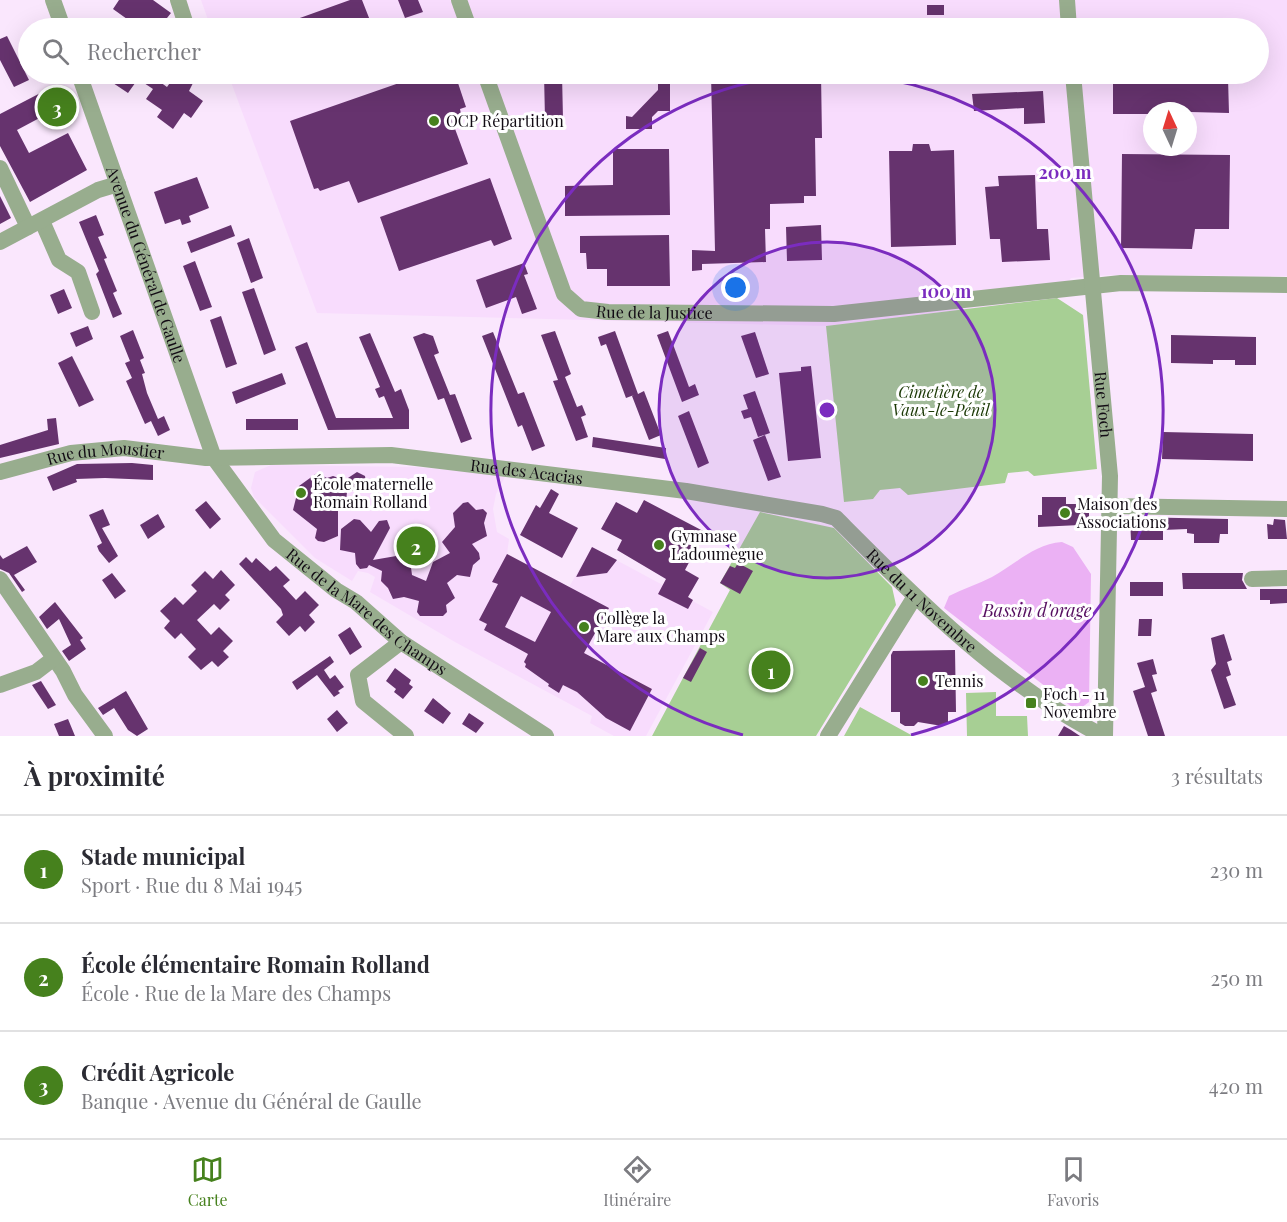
<!DOCTYPE html>
<html lang="fr">
<head>
<meta charset="utf-8">
<style>
	:root { --surface:#fff; --page:#f7f7f7; --text:#2b2b33; --muted:#7c7c81; --line:#e1e1e2; --accent:#46811d }
	body { margin:0; font-family:"Playfair Display",serif; background:var(--page); color:var(--text) }
	.compass { position:absolute; left:1143px; top:102px; width:54px; height:54px; border-radius:50%; background:var(--surface); box-shadow:0 6px 24px #0002; rotate:356deg }
	.you { position:absolute; left:736px; top:288px; width:21px; height:21px; margin:-15px; border:4px solid #fff; border-radius:50%; background:#1a73e8; box-shadow:0 0 0 9px #1a73e833 }
	.badge { display:grid; place-items:center; width:39px; height:39px; border-radius:50%; background:var(--accent); color:#fff; font-size:20px; font-weight:700 }
	.pin { position:absolute; translate:-50% -50%; border:3px solid #fff; box-shadow:0 2px 6px #0006 }
	.list { margin:0; padding:0; list-style:none }
	h2 { display:flex; justify-content:space-between; align-items:center; height:78px; margin:0; padding:0 24px; font-size:26px }
	h2 small { font-size:20px; font-weight:400; color:var(--muted) }
	.list li { display:grid; grid-template-columns:39px 1fr auto; gap:18px; align-items:center; box-sizing:border-box; height:108px; padding:0 24px; border-top:2px solid var(--line) }
	.list b { display:block; font-size:22px; white-space:nowrap }
	.list p { margin:0; font-size:20px; white-space:nowrap; color:var(--muted) }
	.list em { font-size:20px; font-style:normal; color:var(--muted) }
	.icon { flex:none; width:33px; height:33px; fill:none; stroke:currentColor; stroke-width:2; stroke-linecap:round; stroke-linejoin:round }
	.map { position:relative; flex:none; width:1287px; height:736px; overflow:hidden }
	.search { position:absolute; background:var(--surface); box-shadow:0 6px 24px #0002; left:18px; right:18px; top:18px; height:66px; display:flex; align-items:center; gap:15px; box-sizing:border-box; padding:0 21px; border-radius:33px; color:var(--muted); font-size:22px }
	.sheet { height:402px; background:var(--surface) }
	nav { display:flex; justify-content:space-around; align-items:center; box-sizing:border-box; height:84px; border-top:2px solid var(--line); background:var(--surface); font-size:16px; color:var(--muted) }
	nav a { display:grid; justify-items:center; gap:3px }
	nav .on { color:var(--accent) }
	.map>svg:first-child { display:block }
	.built { fill:#f8dcfd; fill-rule:evenodd }
	.green { fill:#a7cf94 }
	.water { fill:#ebb1f4 }
	.building { fill:#66336e; fill-rule:evenodd }
	.lines { fill:none; stroke-linecap:round; stroke-linejoin:round }
	.minor { stroke:#98ad8e; stroke-width:16 }
	.ring { fill:none; stroke:#7b2cbf; stroke-width:3 }
	.poi-dot { fill:#46811d; stroke:#fff; stroke-width:2 }
	.labels { text-anchor:middle; stroke-width:6; stroke-linejoin:round; paint-order:stroke }
	.poi-label { font-size:16px; fill:#120b14; stroke:#fff; text-anchor:start }
	.street-label { font-size:16px; fill:#120b14; stroke:#fff }
	.park-label { font-size:16px; font-style:italic; fill:#1a3804; stroke:#fff }
	.water-label { font-size:18px; font-style:italic; fill:#560f60; stroke:#fff }
	.centre { fill:#7b2cbf; stroke:#fff; stroke-width:3 }
	.ring-label { font-size:18px; text-anchor:middle; font-weight:bold; fill:#7b2cbf; stroke:#fff; stroke-width:6; stroke-linejoin:round; paint-order:stroke }
</style>
</head>
<body>
<div class="map">
<svg width="1287" height="736" viewBox="0 0 1287 736">
	<rect width="100%" height="100%" fill="#fae7fd"/>
	<path class="built" d="M201,0H1287V276L1109,275L1071,278L1057,298L826,326L317,313L228,74H1258V28H211ZM1152,111H1188V147H1152Z
		M271,465L415,467L506,475L496,494L493,509L497,532L509,539L507,554L569,587L592,547L713,612L646,736H614L590,723L592,716L455,642L370,592L375,577L368,573L358,571L352,581L315,558L254,497L251,488L255,472Z"/>
	<path class="green" d="M1057,298L1083,315L1097,469L1034,476L1028,471L1008,473L1005,483L908,495L900,488L880,490L873,499L844,502L826,326Z
		M760,512L834,528L892,587L896,605L816,736H652L730,590L720,583Z
		M996,692V716H1027L1028,736H967L966,693Z
		M860,707L913,736H844Z"/>
	<path class="water" d="M1062,542L1073,547L1091,574L1089,702L1077,711L944,608L949,596C963,589 978,584 992,577C1016,564 1034,544 1062,542Z"/>
	<path class="building" d="M119,0H153L171,13L159,28L151,23L147,28H120L127,19L113,9Z
		M350,0H362L373,28H272Z
		M398,0H418L423,12L405,18Z
		M927,5H944V15H927Z
		M7,36L29,80L14,87L0,60V39Z
		M116,74H149L167,87L176,74H181L193,83L189,91L203,101L191,118L184,113L173,129L157,117L162,110L146,99L153,89L138,79L128,93L110,81Z
		M425,74H455L466,107L460,109L461,114L451,118L468,164L358,203L349,181L320,191L318,188L314,189L290,121Z
		M544,74H562L563,119H545Z
		M711,74H821L822,138H815L816,196H804V203L770,204V229H765L766,262L702,264V270L692,271V250L715,251Z
		M1228,78L1229,113L1152,111V114H1113V79Z
		M658,83H670V111H658L652,117V129H626V116L632,117L658,90Z
		M52,87L62,106L17,130L29,153L68,133L87,170L30,202L0,146V114Z
		M1043,91L1045,123L1024,124V108L974,111L972,94Z
		M913,144H929L931,151L954,150L956,245L891,247L889,151H912Z
		M613,149H669L670,215L565,216V186L613,185Z
		M1122,154L1230,155L1229,229H1195L1192,249L1121,248Z
		M1035,175L1037,229H1048L1050,260L1002,262L1000,239H990L985,187L999,186L998,176Z
		M197,177L209,208L189,216L191,222L182,225L180,219L165,224L154,192Z
		M490,178L512,239L494,246L491,240L399,271L380,217Z
		M0,196L11,218L0,224Z
		M96,215L104,235L98,237L107,258L104,259L117,291L113,293L122,314L113,318L96,274L99,271L79,222Z
		M231,225L235,236L191,253L187,242Z
		M821,225L822,260L787,261L786,227Z
		M669,235L670,286H607V269H587L586,253H580V236Z
		M249,238L263,278L251,283L237,243Z
		M195,261L212,307L200,311L183,266Z
		M524,263L528,274L524,275L537,309L522,314L516,297L486,308L476,280Z
		M254,288L276,350L264,355L242,292Z
		M64,289L72,308L58,314L50,295Z
		M221,316L237,364L226,368L210,320Z
		M88,326L93,339L76,347L70,333Z
		M133,330L144,358L140,360L145,373L142,374L147,393L158,419L164,416L170,430L158,436L151,421L145,424L126,381L132,378L125,363L130,361L120,336Z
		M555,331L571,374L565,377L577,407L582,405L586,415L581,417L588,437L576,441L553,381L558,380L541,335Z
		M615,331L638,394L644,391L661,435L649,440L632,396L634,395L626,398L606,344L601,346L598,337Z
		M668,331L689,387L695,384L699,395L682,402L657,335Z
		M493,332L518,394L524,392L545,446L532,451L522,425L518,427L482,336Z
		M755,332L769,374L756,378L741,336Z
		M370,333L395,392L401,389L409,410V429L328,430L295,347L307,342L336,418H393L384,396L379,398L375,389L380,387L359,337Z
		M424,333L433,336L439,353L434,355L450,395L455,394L472,439L461,443L444,398L438,400L413,337Z
		M1171,335L1256,337V365H1235V360H1213V364L1171,363Z
		M72,356L94,400L79,407L58,363Z
		M811,366L821,458L788,461L779,373L801,371V367Z
		M282,373L286,384L236,404L232,392Z
		M755,391L770,433L758,437L751,417L744,419L741,411L748,409L743,395Z
		M689,411L709,463L698,468L678,416Z
		M56,418L59,444L0,458V445L48,430L47,419Z
		M246,419H298V430H246Z
		M1163,432L1253,434V461L1162,459Z
		M765,435L781,477L768,481L753,440Z
		M593,437L666,448L665,459L592,447Z
		M132,463L153,465V480L105,478L76,479L77,482L53,491L47,477L77,464Z
		M357,472L365,476L366,483L362,489L347,492L346,502L338,507V536L324,542L318,541L315,538L317,529L293,510L299,486L317,473L327,478L333,476L345,480Z
		M551,489L559,494L549,513L578,528L562,558L520,535L536,505L540,508Z
		M1042,497H1066V504H1082V510H1089V528L1080,527V525L1038,527V515H1042Z
		M644,500L705,532L685,570L699,578L688,597L693,600L688,609L658,594L666,579L617,550L622,540L601,529L616,502L637,513Z
		M206,501L221,519L210,529L195,510Z
		M468,502L476,510L483,509L487,513L484,523L487,536L472,544L479,553L480,559L473,565L470,577L457,575L447,583L455,598L446,605L447,612L443,616H420L417,612L419,601L404,597L393,599L388,588L381,581L382,571L369,565L367,568L360,569L356,564L355,553L340,550L341,529L354,519L360,520L371,532L379,521L387,520L390,528L373,560L402,555L410,560L412,575L426,581L433,562L450,553L442,542L455,527L453,513L463,503Z
		M103,509L110,525L102,528L118,556L109,563L99,551L97,546L102,543L89,515Z
		M158,514L165,527L148,539L140,525Z
		M1130,517L1228,519V534H1220L1219,543H1194V534L1187,533V529L1163,530V540H1131Z
		M1274,519L1285,520L1287,539H1268L1267,524L1273,525Z
		M27,546L37,562L14,575L25,590L22,592L9,573L0,569V555L3,559Z
		M592,547L617,560L607,573L576,577Z
		M507,554L609,608L584,653L652,689L630,731L606,718L577,692L563,685L559,693L548,686L549,684L525,667L526,664L524,662L528,654L484,630L487,624L479,620L498,584L492,582ZM521,596L551,612L535,642L505,627Z
		M246,557L252,563L256,558L270,571L276,566L290,580L283,586L296,600L305,591L319,605L309,615L315,622L305,632L300,626L289,636L276,622L283,615L281,609L239,564Z
		M738,563L753,571L740,594L720,583L730,566L735,568Z
		M221,570L235,585L225,595L230,600L220,610L214,604L197,620L211,635L219,627L233,641L223,651L229,657L218,667L212,661L201,670L188,657L196,649L181,633L175,639L164,628L170,621L160,611L175,597L183,605L197,591L191,585L205,571L213,579Z
		M112,573L126,591L115,599L102,580Z
		M1182,573H1243L1242,580L1247,589H1183Z
		M1130,582H1163V596H1130Z
		M1260,589H1287V603L1270,604V600H1260Z
		M55,602L83,638L80,640L86,649L69,661L62,651L71,645L59,619L47,629L39,617Z
		M1139,619H1152L1151,636H1138Z
		M350,627L362,647L350,655L338,635Z
		M1224,634L1232,660L1227,662L1231,675L1226,677L1236,705L1224,709L1211,670L1216,664L1211,638Z
		M700,648L707,652L691,682L683,678Z
		M955,650L956,712H948V722L942,726L918,722L914,726H905L900,723V712H891V655L893,651Z
		M330,656L334,662L324,670L330,679L335,675L344,687L338,691L340,693L334,697L317,675L297,690L292,682Z
		M1153,659L1157,674L1152,675L1157,691L1151,693L1165,736H1148L1133,691L1145,687L1137,663Z
		M395,668L411,680L409,684L413,687L403,699L394,692L396,689L386,681Z
		M41,681L56,705L48,709L32,685Z
		M126,691L148,729L137,736L128,730L114,708L103,715L98,708Z
		M433,698L451,713L443,724L424,711Z
		M337,710L348,723L337,732L327,719Z
		M469,713L484,723L476,733L462,724Z
		M68,719L75,736H59L54,724Z
		M1064,726L1071,730L1080,736H1058Z"/>
	<g class="lines">
		<g class="minor">
			<path d="M53,0L63,28"/>
			<path d="M178,0L187,28"/>
			<path d="M459,0L469,28"/>
			<path d="M1067,0L1069,28"/>
			<path id="s1" d="M79,74L214,458L274,540L336,590L356,602L401,642L546,736"/>
			<path id="s2" d="M485,74L564,294L581,309L608,312L834,314L1121,283L1287,285"/>
			<path id="s3" d="M1073,74L1110,476L1105,736"/>
			<path d="M0,168L28,227"/>
			<path d="M42,221L59,260L78,272L92,312"/>
			<path d="M0,242L98,190L118,184"/>
			<path id="s4" d="M0,472L71,453L124,448L206,458L391,455L686,491L822,514L836,518C919,601 998,682 1103,736"/>
			<path d="M1110,506L1287,509"/>
			<path d="M0,579L63,671L75,695L105,736"/>
			<path d="M1252,579L1287,578"/>
			<path d="M401,642L358,675L363,701L406,736"/>
			<path d="M0,685L36,672L53,659"/>
			<path d="M828,736L914,598"/>
		</g>
	</g>
	<circle cx="827" cy="410" r="168" fill="#7b2cbf" fill-opacity=".12"/>
	<g class="ring">
		<circle cx="827" cy="410" r="168"/>
		<path d="M743 735A336 336 0 1 1 911 735"/>
	</g>
	<g class="poi-dot">
		<circle cx="434" cy="121" r="6"/>
		<circle cx="301" cy="493" r="6"/>
		<circle cx="1065" cy="513" r="6"/>
		<circle cx="659" cy="545" r="6"/>
		<circle cx="584" cy="627" r="6"/>
		<circle cx="923" cy="681" r="6"/>
		<rect x="1025" y="697" width="12" height="12" rx="3"/>
	</g>
	<g class="labels">
		<g class="poi-label">
			<text x="446" y="127">OCP Répartition</text>
			<text x="313" y="490">École maternelle<tspan x="313" dy="18">Romain Rolland</tspan></text>
			<text x="1077" y="510">Maison des<tspan x="1077" dy="18">Associations</tspan></text>
			<text x="671" y="542">Gymnase<tspan x="671" dy="18">Ladoumègue</tspan></text>
			<text x="596" y="624">Collège la<tspan x="596" dy="18">Mare aux Champs</tspan></text>
			<text x="935" y="687">Tennis</text>
			<text x="1043" y="700">Foch - 11<tspan x="1043" dy="18">Novembre</tspan></text>
		</g>
		<g class="street-label">
			<text dy="6" stroke="none"><textPath href="#s1" startOffset="202">Avenue du Général de Gaulle</textPath></text>
			<text dy="6" stroke="none"><textPath href="#s2" startOffset="330">Rue de la Justice</textPath></text>
			<text dy="6" stroke="none"><textPath href="#s3" startOffset="332">Rue Foch</textPath></text>
			<text dy="6" stroke="none"><textPath href="#s4" startOffset="108">Rue du Moustier</textPath></text>
			<text dy="6" stroke="none"><textPath href="#s4" startOffset="531">Rue des Acacias</textPath></text>
			<text dy="6" stroke="none"><textPath href="#s4" startOffset="963">Rue du 11 Novembre</textPath></text>
			<text dy="6" stroke="none"><textPath href="#s1" startOffset="626">Rue de la Mare des Champs</textPath></text>
		</g>
		<g class="park-label">
			<text x="941" y="398">Cimetière de<tspan x="941" dy="18">Vaux-le-Pénil</tspan></text>
		</g>
		<g class="water-label">
			<text x="1037" y="617">Bassin d'orage</text>
		</g>
	</g>
	<circle cx="827" cy="410" r="9" class="centre"/>
	<g class="ring-label">
		<text x="1065" y="179">200 m</text>
		<text x="946" y="298">100 m</text>
	</g>
</svg>
<svg class="compass" viewBox="-18 -18 36 36"><path d="M0-13l5 13h-10z" fill="#e53935"/><path d="M0 13l5-13h-10z" fill="#7c7c81"/></svg>
<div class="you"></div>
<div class="pin badge" style="left:771px;top:670px">1</div>
<div class="pin badge" style="left:416px;top:546px">2</div>
<div class="pin badge" style="left:57px;top:107px">3</div>
<div class="search"><svg class="icon" aria-label="search" viewBox="0 0 24 24"><circle cx="10" cy="10" r="6"/><path d="M15 15l6 6"/></svg>Rechercher</div>
</div>
<section class="sheet">
<h2>À proximité<small>3 résultats</small></h2>
<ul class="list">
<li><span class="badge">1</span><div><b>Stade municipal</b><p>Sport · Rue du 8 Mai 1945</p></div><em>230 m</em></li>
<li><span class="badge">2</span><div><b>École élémentaire Romain Rolland</b><p>École · Rue de la Mare des Champs</p></div><em>250 m</em></li>
<li><span class="badge">3</span><div><b>Crédit Agricole</b><p>Banque · Avenue du Général de Gaulle</p></div><em>420 m</em></li>
</ul>
</section>
<nav>
<a class="on"><svg class="icon" aria-label="map" viewBox="0 0 24 24"><path d="M3 6l6-2 6 2 6-2v14l-6 2-6-2-6 2zM9 4v14M15 6v14"/></svg>Carte</a>
<a><svg class="icon" aria-label="directions" viewBox="0 0 24 24"><path d="M12 3l9 9-9 9-9-9zM9 14v-3h6M13 9l2 2-2 2"/></svg>Itinéraire</a>
<a><svg class="icon" aria-label="saved" viewBox="0 0 24 24"><path d="M7 4h10v16l-5-4-5 4z"/></svg>Favoris</a>
</nav>
</body>
</html>
